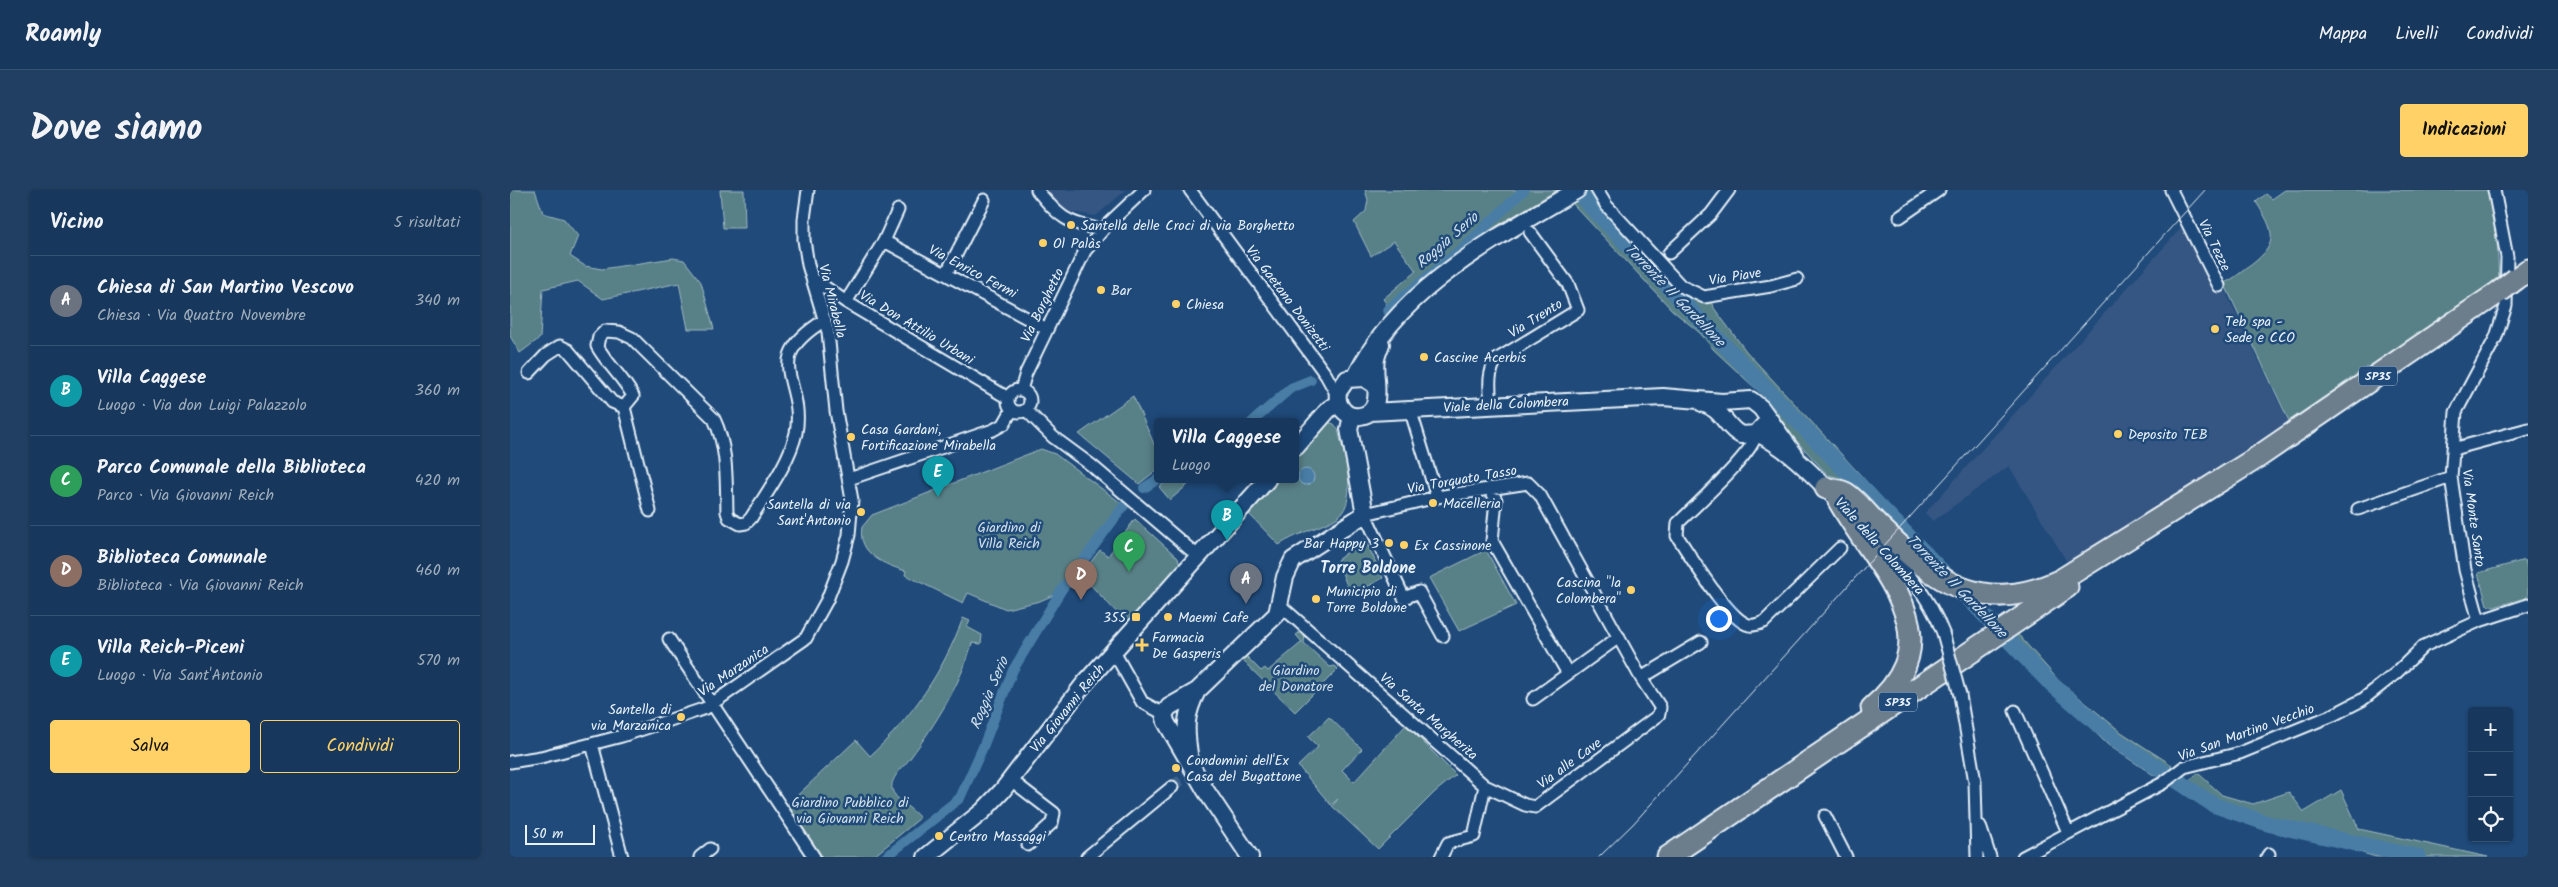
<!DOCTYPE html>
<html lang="it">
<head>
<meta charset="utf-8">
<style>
	:root { --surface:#17385c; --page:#203f62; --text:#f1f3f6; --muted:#9eacbb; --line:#365272; --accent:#ffd166 }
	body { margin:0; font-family:Kalam,sans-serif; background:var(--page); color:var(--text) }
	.controls { position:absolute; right:15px; bottom:15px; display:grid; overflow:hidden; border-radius:5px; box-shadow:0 1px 4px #0004 }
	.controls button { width:45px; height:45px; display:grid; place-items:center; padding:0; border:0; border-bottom:1px solid var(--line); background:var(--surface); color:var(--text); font:25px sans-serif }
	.scale { position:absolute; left:15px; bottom:12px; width:70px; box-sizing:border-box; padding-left:5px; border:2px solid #e8f1f8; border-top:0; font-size:14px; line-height:18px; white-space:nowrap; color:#e8f1f8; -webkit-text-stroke:4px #1f4a7a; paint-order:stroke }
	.you { position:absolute; left:1208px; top:428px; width:18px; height:18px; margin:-12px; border:4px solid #fff; border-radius:50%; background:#1a73e8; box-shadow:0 0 0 8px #1a73e833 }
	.badge { display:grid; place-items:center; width:32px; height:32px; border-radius:50%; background:var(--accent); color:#fff; font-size:16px; font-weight:700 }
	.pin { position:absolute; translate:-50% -41px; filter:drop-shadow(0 1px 2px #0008) }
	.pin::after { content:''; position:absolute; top:26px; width:18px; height:15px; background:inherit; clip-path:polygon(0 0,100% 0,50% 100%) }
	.popup { position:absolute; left:644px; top:228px; width:145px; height:65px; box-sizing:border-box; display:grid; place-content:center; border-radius:5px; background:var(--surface); filter:drop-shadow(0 1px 4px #0005); font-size:16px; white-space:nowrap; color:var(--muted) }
	.popup b { font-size:19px; color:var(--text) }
	.popup::after { content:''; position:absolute; left:50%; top:100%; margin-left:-10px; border:10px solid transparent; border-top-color:var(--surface) }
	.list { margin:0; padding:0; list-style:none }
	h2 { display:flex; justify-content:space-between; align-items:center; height:65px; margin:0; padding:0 20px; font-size:21px }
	h2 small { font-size:16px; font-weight:400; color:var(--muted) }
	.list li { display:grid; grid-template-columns:32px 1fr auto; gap:15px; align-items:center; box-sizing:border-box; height:90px; padding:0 20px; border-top:1px solid var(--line) }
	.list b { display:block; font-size:19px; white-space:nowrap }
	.list p { margin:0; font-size:16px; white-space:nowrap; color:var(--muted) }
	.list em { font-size:16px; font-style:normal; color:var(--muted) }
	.actions { display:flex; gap:10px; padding:15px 20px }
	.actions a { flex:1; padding:11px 0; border:1px solid var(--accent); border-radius:5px; text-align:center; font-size:18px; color:var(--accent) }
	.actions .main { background:var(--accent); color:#111 }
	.icon { flex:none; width:28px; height:28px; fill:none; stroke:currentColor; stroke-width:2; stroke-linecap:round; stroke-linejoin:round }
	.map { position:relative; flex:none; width:2018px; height:667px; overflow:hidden; border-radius:5px }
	header { display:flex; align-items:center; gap:30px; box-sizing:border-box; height:70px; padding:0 25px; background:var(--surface); border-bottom:1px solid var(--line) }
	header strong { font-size:24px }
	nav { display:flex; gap:28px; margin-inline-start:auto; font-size:18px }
	.intro { display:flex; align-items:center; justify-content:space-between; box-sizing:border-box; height:120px; padding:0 30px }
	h1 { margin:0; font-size:35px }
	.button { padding:12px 22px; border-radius:5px; background:var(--accent); color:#111; font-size:18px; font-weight:700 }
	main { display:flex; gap:30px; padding:0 30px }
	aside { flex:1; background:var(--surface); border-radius:5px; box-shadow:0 1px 4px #0004 }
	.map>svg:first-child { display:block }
	.built { fill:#355683 }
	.green { fill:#588187; stroke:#a0b9c0 }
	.water { fill:#487da6; stroke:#88abc7 }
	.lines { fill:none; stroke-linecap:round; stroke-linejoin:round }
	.canal { stroke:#487da6; stroke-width:10 }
	.river { stroke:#487da6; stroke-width:16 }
	.street-tunnel { stroke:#3d638d; stroke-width:11; stroke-dasharray:11 5.5; stroke-linecap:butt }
	.street-casing { stroke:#e8f1f8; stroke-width:15 }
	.secondary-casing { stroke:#e8f1f8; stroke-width:20 }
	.highway-casing { stroke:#e8f1f8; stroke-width:25 }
	.street { stroke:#1f4a7a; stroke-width:11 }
	.secondary { stroke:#1f4a7a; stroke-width:16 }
	.highway { stroke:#6c7d8c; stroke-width:21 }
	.tram { stroke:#e8f1f8; stroke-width:1 }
	.street-bridge-casing { stroke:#e8f1f8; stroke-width:15; stroke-linecap:butt }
	.highway-bridge-casing { stroke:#e8f1f8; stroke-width:25; stroke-linecap:butt }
	.street-bridge { stroke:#1f4a7a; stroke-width:11 }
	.highway-bridge { stroke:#6c7d8c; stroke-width:21 }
	.poi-dot { fill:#ffd166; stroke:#1f4a7a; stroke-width:2 }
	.labels { text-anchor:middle; stroke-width:5; stroke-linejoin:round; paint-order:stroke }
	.shield { fill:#1f4a7a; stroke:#acbfd2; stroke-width:1 }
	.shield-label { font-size:12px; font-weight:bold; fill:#e8f1f8 }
	.poi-label { font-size:14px; fill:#e8f1f8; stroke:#1f4a7a; text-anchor:start }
	.street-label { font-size:14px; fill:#e8f1f8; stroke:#1f4a7a }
	.park-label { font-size:14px; fill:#d2e0e7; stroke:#1f4a7a }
	.water-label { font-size:15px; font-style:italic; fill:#d0e0ec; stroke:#1f4a7a }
	.quarter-label { font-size:16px; font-weight:bold; fill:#e8f1f8; stroke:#1f4a7a }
</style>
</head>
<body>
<header>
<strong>Roamly</strong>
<nav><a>Mappa</a><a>Livelli</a><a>Condividi</a></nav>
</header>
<div class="intro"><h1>Dove siamo</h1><a class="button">Indicazioni</a></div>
<main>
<aside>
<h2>Vicino<small>5 risultati</small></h2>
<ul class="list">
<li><span class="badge" style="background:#6b7280">A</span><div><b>Chiesa di San Martino Vescovo</b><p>Chiesa · Via Quattro Novembre</p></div><em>340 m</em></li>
<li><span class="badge" style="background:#0f9aa8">B</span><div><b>Villa Caggese</b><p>Luogo · Via don Luigi Palazzolo</p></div><em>360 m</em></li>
<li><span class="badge" style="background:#2e9e5b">C</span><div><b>Parco Comunale della Biblioteca</b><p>Parco · Via Giovanni Reich</p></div><em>420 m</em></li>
<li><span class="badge" style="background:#8d6e63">D</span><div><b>Biblioteca Comunale</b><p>Biblioteca · Via Giovanni Reich</p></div><em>460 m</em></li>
<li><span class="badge" style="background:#0f9aa8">E</span><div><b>Villa Reich-Piceni</b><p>Luogo · Via Sant'Antonio</p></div><em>570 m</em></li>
</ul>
<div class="actions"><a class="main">Salva</a><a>Condividi</a></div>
</aside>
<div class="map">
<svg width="2018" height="667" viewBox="0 0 2018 667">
	<rect width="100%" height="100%" fill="#1f4a7a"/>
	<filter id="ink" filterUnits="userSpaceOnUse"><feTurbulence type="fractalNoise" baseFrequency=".02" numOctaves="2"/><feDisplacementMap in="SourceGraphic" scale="10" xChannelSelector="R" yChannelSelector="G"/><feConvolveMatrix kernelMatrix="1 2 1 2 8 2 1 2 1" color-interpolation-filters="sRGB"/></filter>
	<g filter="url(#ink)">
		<path class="built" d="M537,0H616L586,26L554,21Z
			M1672,37L1704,101L1713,97L1779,233L1560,377L1499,276L1423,331L1415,323Z"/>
		<path class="green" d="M0,0H25L33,23L54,29L68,46L60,66L75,76L92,79L163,68L174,70L191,92L204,139H178L169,93L93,109L68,91L33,99L30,148L10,163L0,146Z
			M210,0H234L235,38H213Z
			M855,0H1047L977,42L881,120L873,109L906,81L884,51L861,66L844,32L856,21L858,10Z
			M1775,0H1978L1987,50L1989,91L1779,231L1714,93C1724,89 1732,81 1741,75C1770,53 1764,40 1746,12L1756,4L1762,9Z
			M1080,1L1175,100L1202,109L1204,118L1236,161L1393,331L1386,339L1335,289L1318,285L1283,247L1259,211L1204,160L1190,143L1162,120L1062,13Z
			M623,206L648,263V279L629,294L569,244Z
			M817,232L824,234L828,239C833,263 852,316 823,330C805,339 786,344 769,355L738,323L766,290H786V266Z
			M531,259L545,264L611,313L546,404L530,411L496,419L458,403L453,413L395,385L396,381C375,375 347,364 352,337L362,325Z
			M658,290H679L681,292L660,310L649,297Z
			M625,329L668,368L670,377L620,431L614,430L571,385L590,360L598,366Z
			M855,349L873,388L841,406L827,370Z
			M976,360L1006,415L949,441L919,388Z
			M2015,370L2018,381V407L1984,417L1977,415L1968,383Z
			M453,428L460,431L457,437L472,445L471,454L462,453C451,494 426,533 401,567C395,576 380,587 382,599C384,609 402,618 410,628L363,667H312L276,616L346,550L360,566C402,527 433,482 453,428Z
			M792,441L795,444L794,453L820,477L825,476L828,479L785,522L731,469L735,465L751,481L755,478L758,481L792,452L786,445Z
			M1506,442L1549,491L1611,542L1662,575L1645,586L1598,555L1493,452Z
			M819,527L852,559L832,580L844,592L896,535L946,585L925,602L868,659L822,616L828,609L821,615L788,576L808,557L798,547Z
			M1688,583L1712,605L1743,614L1779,602L1794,622L1831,600L1849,639L1978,667H1866L1715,622L1669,598Z"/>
		<path class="water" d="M788 287a8 8 0 1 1 16 0a8 8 0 1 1-16 0Z"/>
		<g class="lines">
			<path class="canal" d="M877,120L956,55L1014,0
				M742,232L781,198L801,190
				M634,298L648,289
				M376,667L450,608L473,557L503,480L552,399L616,313"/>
			<path class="river" d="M1065,0L1538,491L1607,551L1704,615L1759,634L1908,667"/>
			<path class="street-tunnel" d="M662,597L678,585"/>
			<g class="street-casing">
				<path id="street" d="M527,0C550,28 556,33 593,40
					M680,0L816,185L827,205
					M1087,0L1096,15L1171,96L1194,107L1261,96L1287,89
					M1661,0L1709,96
					M1390,27L1429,0
					M374,51L537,139
					M1159,63L1201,24L1219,0
					M436,84L474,10
					M302,88L336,112L498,208
					M336,112L374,51L388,20
					M19,183L36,165L50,156L58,160L102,212L114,217L123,206C113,187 97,174 87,156L89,147L95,141L109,142L122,148L204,229C218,258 216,291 217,322L219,328L230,334L236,333L241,328C257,302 279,273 286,243C296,190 248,171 315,130
					M498 211a11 11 0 1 1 22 0a11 11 0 1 1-22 0Z
					M511,200L516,183L575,61L598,34L634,0
					M981,215C980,199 977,185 986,170L1068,120L1058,94L1020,42
					M114,217L140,321
					M900,219L927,307
					M516,220L543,247L581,275L689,367
					M1246,244C1245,262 1184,317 1168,333L1167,346C1180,365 1218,430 1239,435C1244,436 1249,434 1254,432L1330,358
					M1943,259L2018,239
					M339,289L483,240L494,234L502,220
					M980,298L986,310L982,351L1057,482
					M1848,319L1941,287
					M1356,339C1387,371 1417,400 1433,443
					M771,416L975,596L964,646L938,653L931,667
					M1969,431L1955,380L1941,287L1946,222L1986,147L1996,116L1997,67L1984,0
					M933,446L909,402L894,408L855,324L927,307L1018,293L1030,305L1131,488L1150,517L1149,524L1145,528L1025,617L1015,615L975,596
					M159,449L304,667
					M604,462L632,512L654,524
					M1131,488L1191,452
					M1450,505L1465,592L1467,667
					M1023,509L1109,447
					M1505,521L1558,642
					M82,554L112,667
					M0,572L31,567L112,546L196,518L296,448L317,410L332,371L339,345L342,310L326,221L318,142L298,75L294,50V29L298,0
					M501,590L544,623L542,633L518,655
					M1315,626L1336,667
					M1470,636L1480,667
					M190,667L200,659
					M577,667L662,597
					M1513,667L1653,593L1674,577L1730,563L1823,525L1852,510L1885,484L1914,456L1969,431L2018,415
					M1757,667L1759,664"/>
			</g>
			<g class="secondary-casing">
				<path id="secondary" d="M846,186C889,98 986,48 1067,0
					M865,195L854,188L837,189L828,202C827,209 828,215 833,220C837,225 844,227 850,226C877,222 862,186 866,169C867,164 869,159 871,154
					M1192,213C1213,219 1215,237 1231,245L1246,244L1253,236
					M860,222L1153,207L1212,212L1241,210L1251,218L1286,267
					M1247,243C1278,258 1300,282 1324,306
					M786,257L819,219L828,213
					M679,564C675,537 675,525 687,501
					M416,667L473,621L492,601L574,494L757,290
					M740,667L696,601L656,532L654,524L659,517L687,501L767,424L775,387L783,370L855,324L839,239L842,226"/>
			</g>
			<g class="highway-casing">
				<path id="highway" d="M2006,89L2018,80
					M1316,298C1322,300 1330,300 1335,303C1346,309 1361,329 1371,338C1426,392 1471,427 1551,390L1745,269L1989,102
					M1329,311C1366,378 1448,446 1362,518
					M1158,667L1557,397"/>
			</g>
			<use href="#street" class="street"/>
			<use href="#secondary" class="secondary"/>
			<use href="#highway" class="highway"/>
			<path class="tram" d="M1089,667L1123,634L1695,0"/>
			<g class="street-bridge-casing">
				<path id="street-bridge" d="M1433,443L1450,505"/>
			</g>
			<g class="highway-bridge-casing">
				<path id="highway-bridge" d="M1989,102L2006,89"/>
			</g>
			<use href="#street-bridge" class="street-bridge"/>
			<use href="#highway-bridge" class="highway-bridge"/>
		</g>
	</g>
	<g class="poi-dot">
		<circle cx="561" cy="35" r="5"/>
		<circle cx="533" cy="53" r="5"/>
		<circle cx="591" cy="100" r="5"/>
		<circle cx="666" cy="114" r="5"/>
		<circle cx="1705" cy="139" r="5"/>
		<circle cx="914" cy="167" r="5"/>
		<circle cx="1608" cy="244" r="5"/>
		<circle cx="341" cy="247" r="5"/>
		<circle cx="923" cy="313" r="5"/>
		<circle cx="351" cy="322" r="5"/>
		<circle cx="879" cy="353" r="5"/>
		<circle cx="894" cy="355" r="5"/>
		<circle cx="1121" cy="400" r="5"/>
		<circle cx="806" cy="409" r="5"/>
		<rect x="621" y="422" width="10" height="10" rx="2.5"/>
		<circle cx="658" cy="427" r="5"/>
		<path d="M629.5 447.5h5v5h5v5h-5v5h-5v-5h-5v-5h5z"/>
		<circle cx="171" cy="527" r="5"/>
		<circle cx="666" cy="578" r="5"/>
		<circle cx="429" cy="646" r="5"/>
	</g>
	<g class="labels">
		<g class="shield">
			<rect x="1849" y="176.5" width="38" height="19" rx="4"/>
			<rect x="1369" y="502.5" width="38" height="19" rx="4"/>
		</g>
		<g class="shield-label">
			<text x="1868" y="190">SP35</text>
			<text x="1388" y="516">SP35</text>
		</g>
		<g class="poi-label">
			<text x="571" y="40">Santella delle Croci di via Borghetto</text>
			<text x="543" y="58">Ol Palàs</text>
			<text x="601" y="105">Bar</text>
			<text x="676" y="119">Chiesa</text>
			<text x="1715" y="136">Teb spa -<tspan x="1715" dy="16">Sede e CCO</tspan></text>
			<text x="924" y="172">Cascine Acerbis</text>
			<text x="351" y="244">Casa Gardani,<tspan x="351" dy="16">Fortificazione Mirabella</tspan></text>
			<text x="1618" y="249">Deposito TEB</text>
			<text x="933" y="318">Macelleria</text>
			<text x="341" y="319" text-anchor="end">Santella di via<tspan x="341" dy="16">Sant'Antonio</tspan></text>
			<text x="869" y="358" text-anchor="end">Bar Happy 3</text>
			<text x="904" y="360">Ex Cassinone</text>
			<text x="1111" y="397" text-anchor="end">Cascina "la<tspan x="1111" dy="16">Colombera"</tspan></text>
			<text x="816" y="406">Municipio di<tspan x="816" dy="16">Torre Boldone</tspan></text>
			<text x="616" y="432" text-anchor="end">355</text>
			<text x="668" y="432">Maemi Cafe</text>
			<text x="642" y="452">Farmacia<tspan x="642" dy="16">De Gasperis</tspan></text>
			<text x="161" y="524" text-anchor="end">Santella di<tspan x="161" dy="16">via Marzanica</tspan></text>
			<text x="676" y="575">Condomini dell'Ex<tspan x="676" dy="16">Casa del Bugattone</tspan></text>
			<text x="439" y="651">Centro Massaggi</text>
		</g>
		<g class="street-label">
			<text transform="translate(1705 55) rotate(64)" y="5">Via Tezze</text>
			<text transform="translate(463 81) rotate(28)" y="5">Via Enrico Fermi</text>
			<text transform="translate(1225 86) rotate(-9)" y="5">Via Piave</text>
			<text transform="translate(778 108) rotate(53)" y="5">Via Gaetano Donizetti</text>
			<text transform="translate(323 111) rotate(76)" y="5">Via Mirabella</text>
			<text transform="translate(532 115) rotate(-64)" y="5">Via Borghetto</text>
			<text transform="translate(1025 128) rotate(-32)" y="5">Via Trento</text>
			<text transform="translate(407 137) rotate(31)" y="5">Via Don Attilio Urbani</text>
			<text transform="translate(996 214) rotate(-3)" y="5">Viale della Colombera</text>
			<text transform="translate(952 289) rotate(-10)" y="5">Via Torquato Tasso</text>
			<text transform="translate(1964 328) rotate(82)" y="5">Via Monte Santo</text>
			<text transform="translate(1370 356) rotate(48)" y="5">Viale della Colombera</text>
			<text transform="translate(223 480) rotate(-34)" y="5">Via Marzanica</text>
			<text transform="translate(557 518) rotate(-51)" y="5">Via Giovanni Reich</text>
			<text transform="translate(919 526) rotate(41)" y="5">Via Santa Margherita</text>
			<text transform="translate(1736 542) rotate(-20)" y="5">Via San Martino Vecchio</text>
			<text transform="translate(1059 573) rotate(-36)" y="5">Via alle Cave</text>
		</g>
		<g class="park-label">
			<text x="499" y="342">Giardino di<tspan x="499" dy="16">Villa Reich</tspan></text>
			<text x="786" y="485">Giardino<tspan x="786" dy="16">del Donatore</tspan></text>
			<text x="340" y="617">Giardino Pubblico di<tspan x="340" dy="16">via Giovanni Reich</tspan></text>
		</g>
		<g class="water-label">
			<text transform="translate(937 50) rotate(-41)" y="5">Roggia Serio</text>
			<text transform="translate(1165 105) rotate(46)" y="5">Torrente Il Gardellone</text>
			<text transform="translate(1447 396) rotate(46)" y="5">Torrente Il Gardellone</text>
			<text transform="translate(479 503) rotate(-67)" y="5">Roggia Serio</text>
		</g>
		<g class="quarter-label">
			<text x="858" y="383">Torre Boldone</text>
		</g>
	</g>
</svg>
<div class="controls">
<button>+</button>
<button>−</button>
<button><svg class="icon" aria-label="locate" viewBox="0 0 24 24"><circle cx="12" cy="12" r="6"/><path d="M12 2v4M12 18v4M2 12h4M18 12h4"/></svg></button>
</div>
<div class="scale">50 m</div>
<div class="you"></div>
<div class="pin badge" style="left:736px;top:414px;background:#6b7280">A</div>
<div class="pin badge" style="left:717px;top:351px;background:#0f9aa8">B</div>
<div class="popup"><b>Villa Caggese</b>Luogo</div>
<div class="pin badge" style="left:619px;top:382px;background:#2e9e5b">C</div>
<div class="pin badge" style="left:571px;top:410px;background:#8d6e63">D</div>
<div class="pin badge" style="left:428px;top:307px;background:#0f9aa8">E</div>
</div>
</main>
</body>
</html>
